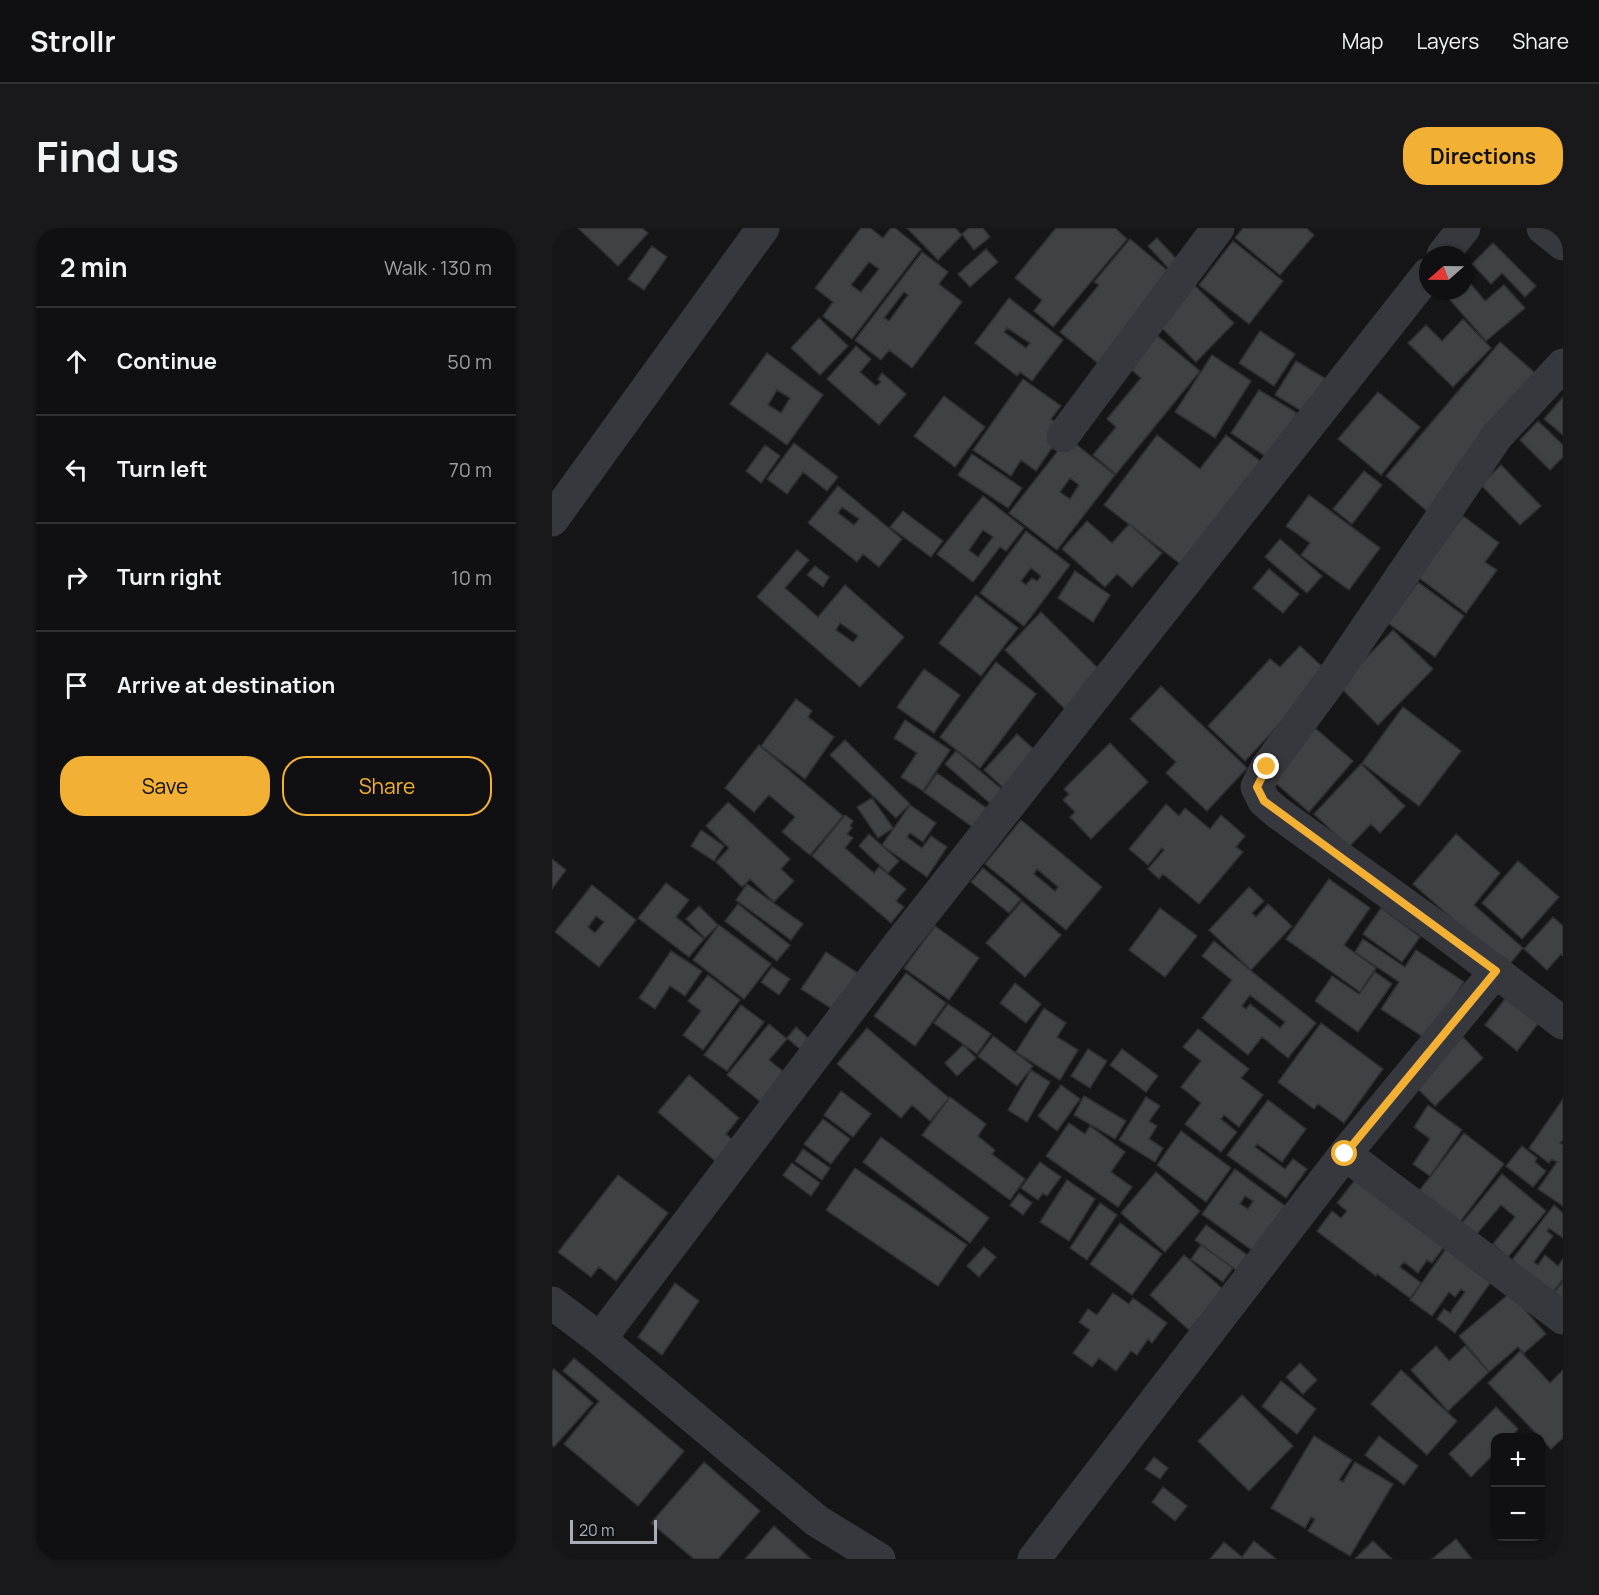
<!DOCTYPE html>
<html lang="en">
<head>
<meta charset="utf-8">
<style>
	:root { --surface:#101012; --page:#19191b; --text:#f1f3f6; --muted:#9c9d9f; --line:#303032; --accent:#f2b134 }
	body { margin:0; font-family:Manrope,sans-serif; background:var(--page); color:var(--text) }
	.controls { position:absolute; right:18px; bottom:18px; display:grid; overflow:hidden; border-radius:12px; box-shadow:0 2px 4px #0004 }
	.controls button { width:54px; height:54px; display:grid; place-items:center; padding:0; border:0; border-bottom:2px solid var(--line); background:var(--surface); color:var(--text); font:30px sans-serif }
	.compass { position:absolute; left:867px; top:18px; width:54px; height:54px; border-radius:50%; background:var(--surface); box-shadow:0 2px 4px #0004; rotate:250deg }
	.scale { position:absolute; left:18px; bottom:15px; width:87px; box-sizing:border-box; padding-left:6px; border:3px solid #a8adb8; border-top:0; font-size:16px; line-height:21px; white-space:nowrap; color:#a8adb8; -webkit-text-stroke:4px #111113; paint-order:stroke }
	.stop { position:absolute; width:18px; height:18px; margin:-14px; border:4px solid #f2b134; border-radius:50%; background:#fff }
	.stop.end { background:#f2b134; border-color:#fff; box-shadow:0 2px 6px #0008 }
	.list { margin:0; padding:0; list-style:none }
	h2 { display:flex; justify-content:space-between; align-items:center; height:78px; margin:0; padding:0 24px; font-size:26px }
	h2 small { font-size:20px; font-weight:400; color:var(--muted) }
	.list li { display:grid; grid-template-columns:39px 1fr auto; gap:18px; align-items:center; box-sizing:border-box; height:108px; padding:0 24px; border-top:2px solid var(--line) }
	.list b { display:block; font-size:22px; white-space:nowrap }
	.list em { font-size:20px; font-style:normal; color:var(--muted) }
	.actions { display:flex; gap:12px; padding:18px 24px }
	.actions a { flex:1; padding:14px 0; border:2px solid var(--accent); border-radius:24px; text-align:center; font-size:21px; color:var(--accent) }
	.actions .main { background:var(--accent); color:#111 }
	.icon { flex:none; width:33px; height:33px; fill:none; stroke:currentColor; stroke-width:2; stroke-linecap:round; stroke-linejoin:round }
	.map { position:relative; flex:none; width:1011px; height:1331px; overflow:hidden; border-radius:24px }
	header { display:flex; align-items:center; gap:36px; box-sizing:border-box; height:84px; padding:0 30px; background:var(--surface); border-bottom:2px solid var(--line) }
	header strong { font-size:28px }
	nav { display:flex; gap:33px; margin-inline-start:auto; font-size:21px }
	.intro { display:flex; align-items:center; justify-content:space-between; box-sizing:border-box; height:144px; padding:0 36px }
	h1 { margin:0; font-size:42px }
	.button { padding:15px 27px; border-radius:24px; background:var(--accent); color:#111; font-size:21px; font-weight:700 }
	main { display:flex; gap:36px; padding:0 36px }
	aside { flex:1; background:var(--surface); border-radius:24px; box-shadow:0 2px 4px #0004 }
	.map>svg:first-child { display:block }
	.building { fill:#404145; stroke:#303034; stroke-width:1.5; fill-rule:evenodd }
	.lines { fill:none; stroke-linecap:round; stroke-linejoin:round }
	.minor { stroke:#37383d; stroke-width:33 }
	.route { stroke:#f2b134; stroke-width:8 }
</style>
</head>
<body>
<header>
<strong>Strollr</strong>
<nav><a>Map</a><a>Layers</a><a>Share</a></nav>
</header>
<div class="intro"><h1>Find us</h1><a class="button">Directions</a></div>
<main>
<aside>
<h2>2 min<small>Walk · 130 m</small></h2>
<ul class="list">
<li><svg class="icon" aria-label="ahead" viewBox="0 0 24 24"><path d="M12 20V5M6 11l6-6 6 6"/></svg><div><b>Continue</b></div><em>50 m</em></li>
<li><svg class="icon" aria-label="left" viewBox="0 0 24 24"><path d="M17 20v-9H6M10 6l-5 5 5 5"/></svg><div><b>Turn left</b></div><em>70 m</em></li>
<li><svg class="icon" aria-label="right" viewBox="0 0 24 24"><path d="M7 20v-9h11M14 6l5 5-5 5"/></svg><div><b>Turn right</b></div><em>10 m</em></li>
<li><svg class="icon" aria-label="arrive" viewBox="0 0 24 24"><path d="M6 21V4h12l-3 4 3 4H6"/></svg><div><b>Arrive at destination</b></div></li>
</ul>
<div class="actions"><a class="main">Save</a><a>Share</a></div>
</aside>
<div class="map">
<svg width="1011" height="1331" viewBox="0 0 1011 1331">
	<rect width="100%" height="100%" fill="#161618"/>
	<path class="building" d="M26,0H90L96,5L66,38Z
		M309,0H318L331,10L339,0H343L369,21L300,111L271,88L281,74L263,60ZM317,34L327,41L309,64L299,57Z
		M355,0H403L410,7L386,32Z
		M417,0H431L438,9L422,22L410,6Z
		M504,0H563L575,11L501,99L482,83L490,72L463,50Z
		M691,0H754L762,7L728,47L683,10Z
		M605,10L628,35L619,43L596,18Z
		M578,11L628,53L554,142L508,104L547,57L542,54Z
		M681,13L731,53L697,96L647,57Z
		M941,15L984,58L973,69L950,45L939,56L920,36Z
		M100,18L115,29L92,62L76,51Z
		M434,21L446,34L418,59L406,46Z
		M370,24L396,44L387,56L410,74L360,140L337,122L329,132L303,112ZM352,64L356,67L337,93L332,90Z
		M913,49L933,73L952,57L973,80L934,113L893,66L897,63H912Z
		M641,56L682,95L644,134L604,94Z
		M457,70L511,112L480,153L468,144L465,148L423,115ZM455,100L478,115L474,120L452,104Z
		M267,90L296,118L268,147L239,120Z
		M911,91L939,120L901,159L856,115L874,97L890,113Z
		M708,103L743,126L722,158L687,135Z
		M602,105L648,143L564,246L541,227L564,199L555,191L589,150L575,138Z
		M948,114L990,151L876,284L834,248Z
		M304,118L319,131L308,144L324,158L329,154L326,151L330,145L354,166L327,197L275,151Z
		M215,125L271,167L235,217L178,176ZM225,162L238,170L229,185L216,177Z
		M660,127L699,153L663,210L623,184Z
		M744,133L789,160L768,194L723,167Z
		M471,151L509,178L499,191L513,201L484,243L469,232L459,248L421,222Z
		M707,162L745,185L716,230L679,205Z
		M826,164L868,199L829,247L786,211Z
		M392,168L433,199L403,239L362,208Z
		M1011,169V207L992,191Z
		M986,193L1011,217V229L998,242L968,212Z
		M605,207L648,241L674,207L717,240L635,341L552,277Z
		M516,210L563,247L505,322L457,285ZM518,250L527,257L518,271L508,264Z
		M242,215L286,249L275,263L251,244L235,266L215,251Z
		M213,217L228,228L209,255L194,243Z
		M420,226L470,260L456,280L406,247Z
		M949,237L989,278L968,297L929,257Z
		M812,243L830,257L800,296L781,281Z
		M286,258L350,311L327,339L311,326L305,334L256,295ZM290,279L307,291L302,297L286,285Z
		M757,267L828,320L797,362L749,327L758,315L734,298Z
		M431,268L472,300L454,323L448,319L421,354L385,326ZM431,302L441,309L426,329L417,322Z
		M351,283L391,313L379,329L338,299Z
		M911,288L947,315L933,334L945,342L914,385L866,349Z
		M535,293L560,315L577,296L610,325L580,359L565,346L553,359L510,321Z
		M474,303L518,337L472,398L428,365ZM479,340L489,348L485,353L480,350L474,357L469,353Z
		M728,311L770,348L755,365L713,329Z
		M245,322L257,332L233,360L266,389L293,357L352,409L308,459L205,369ZM288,395L306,408L301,414L284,402Z
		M263,338L277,349L271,359L255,347Z
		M717,341L747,366L731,385L701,360Z
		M523,343L558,367L541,394L506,370Z
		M866,354L912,388L883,429L836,395Z
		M424,367L466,400L429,448L387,415Z
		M489,384L556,450L519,487L453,422Z
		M841,402L881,441L826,497L787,458Z
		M748,418L776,444L693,533L656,498L718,431L728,439Z
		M444,434L484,466L428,540L388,509Z
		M372,441L408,467L382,505L345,479Z
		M609,458L695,540L655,583L614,545L624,534L578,491Z
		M244,471L260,483L256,489L282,509L253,551L209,518Z
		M851,479L909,523L867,578L810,535Z
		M353,492L398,522L371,563L349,549L365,525L342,510Z
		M763,500L801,533L757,584L720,552Z
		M465,506L487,526L455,563L432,542Z
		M293,512L358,576L344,590L278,527Z
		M558,515L596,554L539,611L518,589L523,584L511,572L517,566L512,561Z
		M207,517L291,588L258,627L230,604L243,589L217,567L202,584L173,560Z
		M404,523L452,563L440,577L393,536Z
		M809,536L853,578L828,605L819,596L797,619L762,586Z
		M385,545L440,584L426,603L372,564Z
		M320,570L341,600L326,610L305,579Z
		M176,574L238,631L229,641L242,653L222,674L198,651L190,659L164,634L177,620L154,598Z
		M614,576L627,588L633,580L658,601L669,587L693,608L684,619L691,624L647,676L611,646L607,651L596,641L612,622L610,620L596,637L577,621Z
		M358,577L384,595L371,614L358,605L355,609L370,620L379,608L395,619L375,649L330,617Z
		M293,587L301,593L298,598L300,600L295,606L301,610L293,620L322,645L327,639L354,661L344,673L352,679L339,695L260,628Z
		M469,592L550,659L514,702L433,636ZM485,641L506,659L503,663L482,646Z
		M149,602L172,618L162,633L139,618Z
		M317,606L347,633L336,645L307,618Z
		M904,606L948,645L922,677L971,720L955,739L861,656Z
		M0,631L14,642L0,661Z
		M966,633L1007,669L970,711L930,675Z
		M431,640L469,671L457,685L419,654Z
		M777,651L818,680L792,717L824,740L808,764L734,711Z
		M114,655L137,672L124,689L152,711L137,729L86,690Z
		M195,656L251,696L239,712L184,672Z
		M40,657L84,692L47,739L3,704ZM44,688L52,694L43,705L36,699Z
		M697,659L712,673L700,685L704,689L716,676L740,698L699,742L657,702Z
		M470,673L509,707L473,749L434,715Z
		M186,676L238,717L225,733L173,693Z
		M147,678L166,697L153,710L134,691Z
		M608,680L645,708L613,749L577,722Z
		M829,680L868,709L850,734L811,706Z
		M1001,689L1011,698V728L1009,726L995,742L972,721Z
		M167,697L219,736L192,771L141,732Z
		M383,698L427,730L397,772L352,740Z
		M811,711L853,739L864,722L912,754L874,811L829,781L847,754L803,724Z
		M662,713L764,795L736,830L710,809L696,827L650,790L680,752L650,728ZM698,767L733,794L728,800L698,776L694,781L690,778Z
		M119,723L150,743L133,768L118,758L103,781L87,770Z
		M274,724L307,746L283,783L249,761Z
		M220,739L238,751L227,767L209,754Z
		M823,744L840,756L806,804L763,773L780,748L807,766Z
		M354,745L394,775L363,818L322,788Z
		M156,747L188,772L151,822L131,807L149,783L136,773Z
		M463,755L489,776L474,795L448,775Z
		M956,767L989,792L965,823L933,797Z
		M396,776L439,806L425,826L382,795Z
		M189,777L212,794L175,843L152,827Z
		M492,780L514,795L505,809L526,822L508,852L464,824Z
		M769,795L831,841L792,895L766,876L762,881L726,854Z
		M217,796L235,811L217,832L233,845L209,874L175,847Z
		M244,799L263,816L254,826L235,810Z
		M315,800L397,870L378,893L360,877L349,890L285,836Z
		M646,801L697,841L689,850L711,867L687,899L672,887L669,891L685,904L669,924L633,896L649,875L629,859L649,833L631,819Z
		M441,808L481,838L465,858L426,828Z
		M911,809L931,830L883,878L862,857Z
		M411,817L424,830L405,848L393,835Z
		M536,821L555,833L538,860L519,848Z
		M570,821L606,848L594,864L558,837Z
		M479,842L498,854L475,894L456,882Z
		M137,847L187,890L174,906L187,918L169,938L106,884Z
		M509,857L528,871L505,903L486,888Z
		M289,863L319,886L301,909L272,887Z
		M532,868L574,893L563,911L522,887Z
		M398,869L434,896L426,908L443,922L440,926L473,951L458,972L370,907Z
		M594,869L608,878L597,893L605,898L597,911L611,920L603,934L567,912Z
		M1011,871V912L1008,915L1011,917V978L986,961L1005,934L1000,931L997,935L977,920Z
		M716,872L754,901L730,934L705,916L703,919L733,941L741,931L755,941L734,970L675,927Z
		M876,877L910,902L878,948L861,936L878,911L862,899Z
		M271,891L298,911L279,936L252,916Z
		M517,895L533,906L538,898L573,924L559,944L580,959L566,979L494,928Z
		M629,903L679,940L654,974L605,937Z
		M912,905L952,936L908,994L867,963Z
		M329,909L437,990L418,1015L311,934Z
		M970,918L985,930L983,934L994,943L981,959L954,938Z
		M251,921L278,940L270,952L243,933Z
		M488,934L509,949L495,968L491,965L486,972L469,960Z
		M240,935L268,955L259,968L231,947Z
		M303,940L415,1017L386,1058L274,982Z
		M683,941L733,978L701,1023L650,986ZM693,968L701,973L696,981L688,976Z
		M604,944L648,983L613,1024L569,985Z
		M950,946L994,983L956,1029L941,1016L963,989L949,977L924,1007L910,995Z
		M66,947L116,985L64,1053L47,1039L39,1049L6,1024Z
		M807,947L895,1015L880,1035L875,1032L866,1045L852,1034L848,1039L869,1055L858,1070L825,1046L824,1048L765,1003L780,983L789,990L795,983L785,975Z
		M515,952L543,971L517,1013L488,994Z
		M467,965L480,975L471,987L458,977Z
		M548,975L565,987L535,1032L518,1020Z
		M1002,977L1011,985V1010L997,1000L995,1003L1001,1008L982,1034L986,1037L993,1027L1006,1038L1011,1031V1051L1001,1064L960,1032Z
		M568,995L610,1026L580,1067L538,1036Z
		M654,997L695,1027L684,1042L643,1012Z
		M649,1017L681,1040L671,1054L639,1031Z
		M432,1019L444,1029L427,1049L415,1038Z
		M895,1019L941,1051L903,1105L885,1091L892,1081L898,1085L913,1064L909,1061L903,1069L897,1064L880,1088L858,1072Z
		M632,1027L672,1062L637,1102L598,1067Z
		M1011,1054V1076L1000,1067Z
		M123,1055L147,1073L110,1127L86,1109Z
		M561,1065L577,1076L581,1070L615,1095L600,1115L596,1111L585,1127L579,1123L564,1143L547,1130L540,1139L521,1125L538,1102L527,1094L536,1081L545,1087Z
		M958,1065L994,1106L972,1125L966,1119L937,1144L907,1108Z
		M884,1118L897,1133L913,1118L937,1144L896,1183L859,1142Z
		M968,1123L998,1155L1011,1142V1210L999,1221L936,1155Z
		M22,1130L132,1223L86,1278L12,1216L47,1173L11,1143Z
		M748,1135L765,1152L751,1166L734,1149Z
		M2,1141L41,1175L2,1219L0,1217V1143Z
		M849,1142L905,1193L875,1227L819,1176Z
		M729,1153L764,1181L745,1206L710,1178Z
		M690,1167L741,1218L697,1263L646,1213Z
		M944,1179L966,1201L958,1210H944V1224L919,1249L897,1226Z
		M762,1208L800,1232L787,1252L791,1254L803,1234L841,1256L798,1328L756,1303L763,1291L759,1289L753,1300L719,1280Z
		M827,1208L866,1238L852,1257L813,1227Z
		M602,1229L616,1240L608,1251L593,1241Z
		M152,1234L208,1283L166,1331H142L99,1295Z
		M611,1259L635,1278L623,1293L600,1274Z
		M222,1298L259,1331H193Z
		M904,1311L920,1331H880Z
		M702,1313L724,1331H658L672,1314L690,1329Z
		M821,1313L840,1331H803Z"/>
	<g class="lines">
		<path class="minor" d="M991,0L1011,16
			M891,27L912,0
			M1011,137L945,208L777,455L715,539L705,559L712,573L726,585L894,706L1011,795
			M511,208L666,0
			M0,292L211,0
			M793,926L1011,1090
			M0,1075L48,1111L265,1293L327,1331
			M48,1111L348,715L876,46
			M482,1331L793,926L944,743"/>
	</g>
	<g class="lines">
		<path class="route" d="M715,539L705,559L712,573L944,743L793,926"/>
	</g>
</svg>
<div class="controls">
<button>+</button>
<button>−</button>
</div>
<svg class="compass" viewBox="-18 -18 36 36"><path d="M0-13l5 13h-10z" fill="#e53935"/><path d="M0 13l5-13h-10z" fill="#9c9d9f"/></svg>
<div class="scale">20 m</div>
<div class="stop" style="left:793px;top:926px"></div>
<div class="stop end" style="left:715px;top:539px"></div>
</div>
</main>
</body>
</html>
